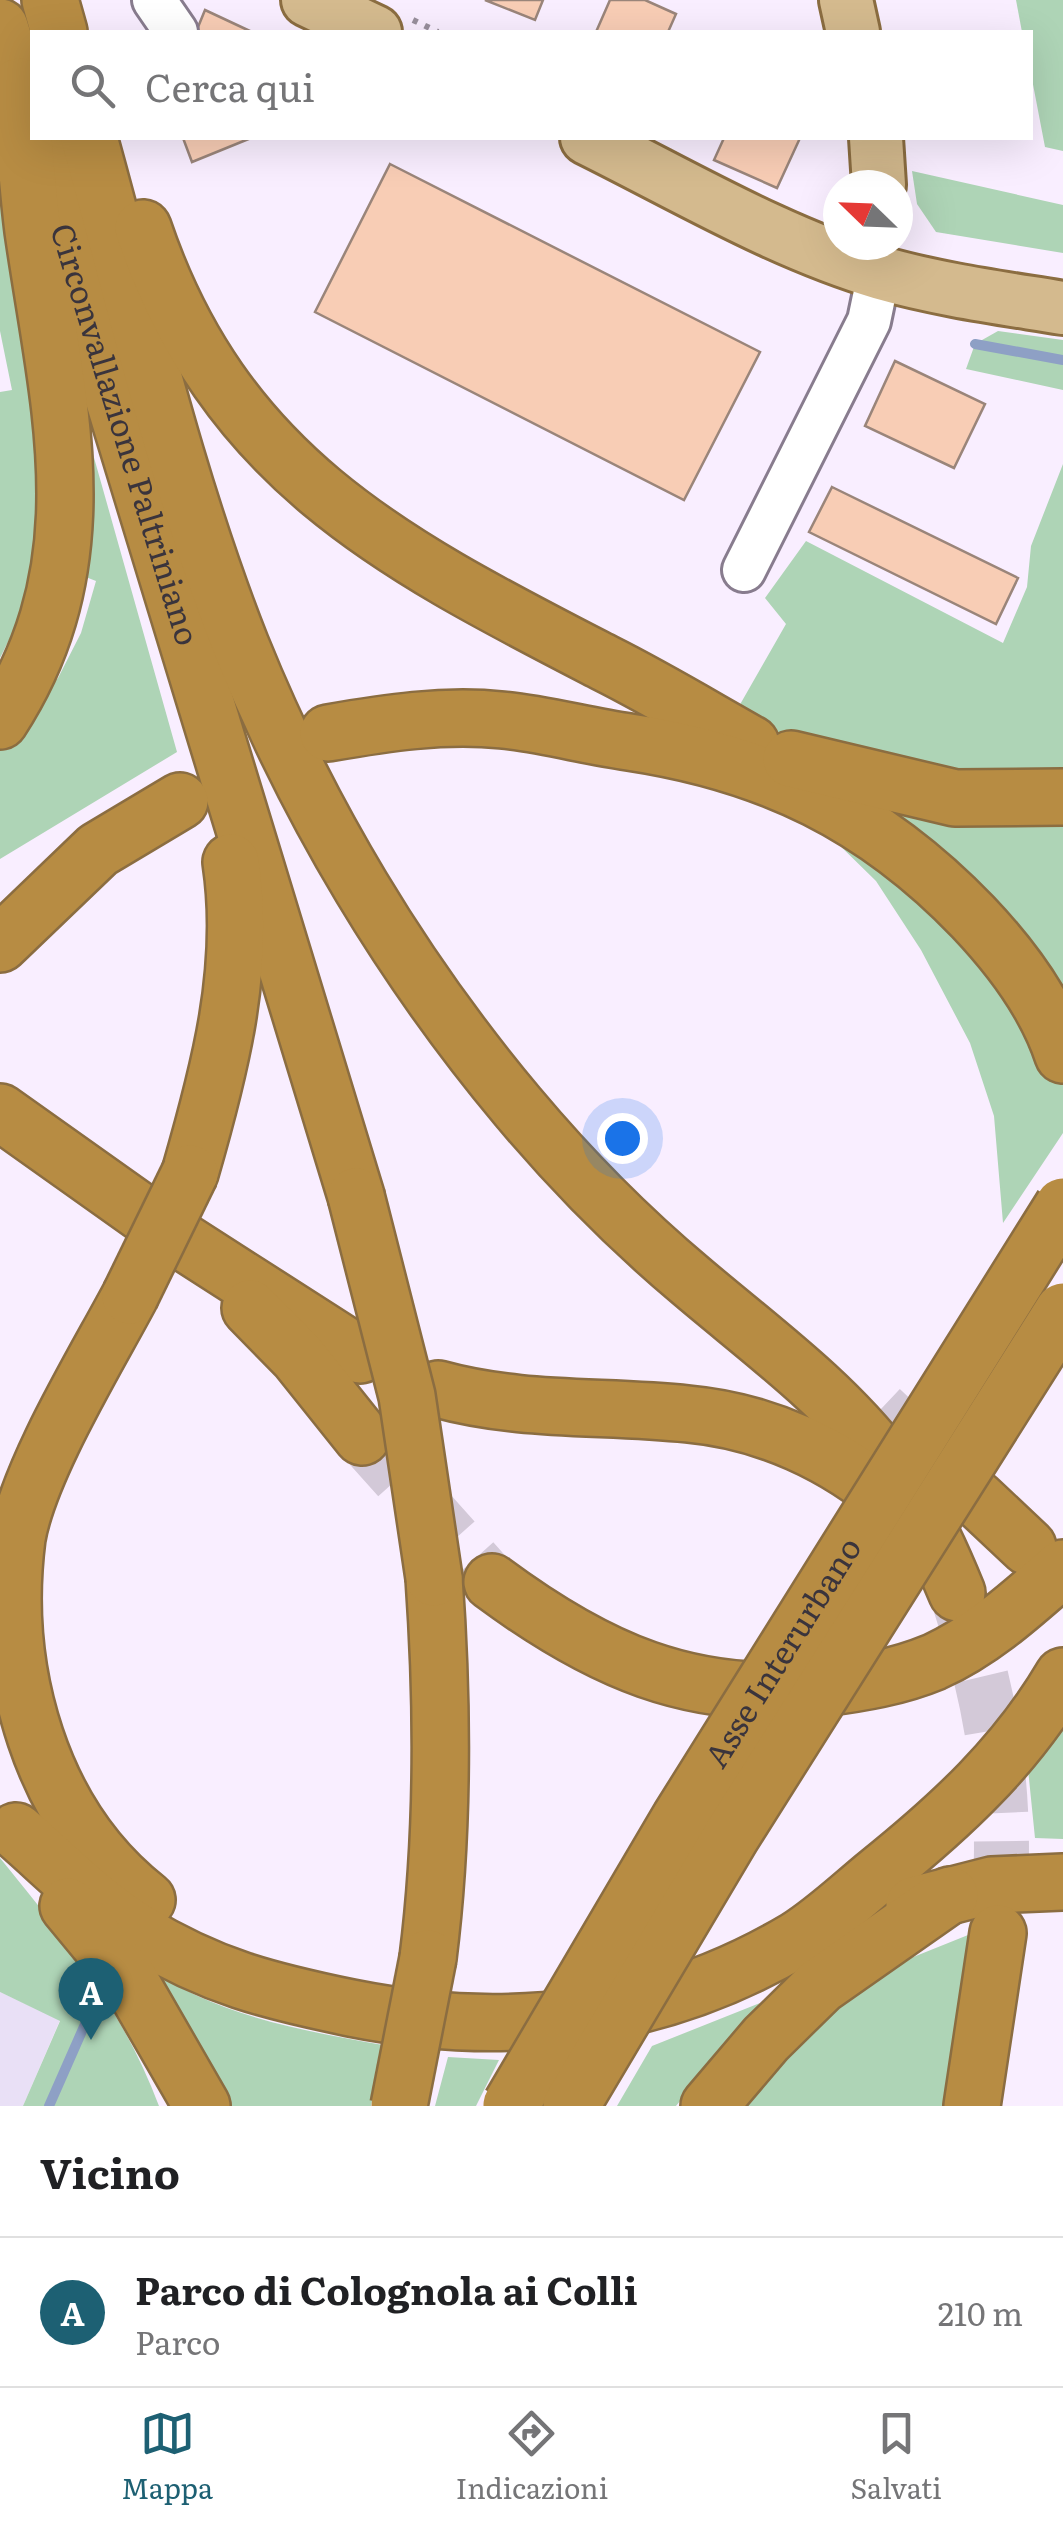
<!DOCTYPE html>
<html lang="it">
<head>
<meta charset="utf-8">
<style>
	:root { --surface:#fff; --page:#f2f2f2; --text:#202124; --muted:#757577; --line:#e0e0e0; --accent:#1d6073 }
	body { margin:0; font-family:Literata,serif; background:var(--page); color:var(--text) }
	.compass { position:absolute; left:823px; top:170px; width:90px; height:90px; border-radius:50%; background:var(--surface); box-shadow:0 10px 40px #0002; rotate:293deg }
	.you { position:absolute; left:622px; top:1138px; width:35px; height:35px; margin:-25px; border:8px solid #fff; border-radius:50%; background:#1a73e8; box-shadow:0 0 0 15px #1a73e833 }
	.badge { display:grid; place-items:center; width:65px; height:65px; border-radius:50%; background:var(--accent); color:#fff; font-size:32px; font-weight:700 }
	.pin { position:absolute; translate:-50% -82px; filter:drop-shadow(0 2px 5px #0008) }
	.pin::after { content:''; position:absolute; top:52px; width:35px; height:30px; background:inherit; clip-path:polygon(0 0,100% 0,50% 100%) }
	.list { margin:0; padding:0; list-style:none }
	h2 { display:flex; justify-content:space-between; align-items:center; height:130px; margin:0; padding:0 40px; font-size:42px }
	h2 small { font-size:32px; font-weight:400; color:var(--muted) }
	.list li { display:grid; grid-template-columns:65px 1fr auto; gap:30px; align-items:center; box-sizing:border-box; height:150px; padding:0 40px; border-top:2px solid var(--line) }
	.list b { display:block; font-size:38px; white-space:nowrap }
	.list p { margin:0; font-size:32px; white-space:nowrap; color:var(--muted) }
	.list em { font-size:32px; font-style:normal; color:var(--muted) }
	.icon { flex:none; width:55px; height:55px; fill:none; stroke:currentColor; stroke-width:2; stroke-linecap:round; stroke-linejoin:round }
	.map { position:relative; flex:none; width:1063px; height:2106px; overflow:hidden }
	.search { position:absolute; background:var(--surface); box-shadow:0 10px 40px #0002; left:30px; right:30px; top:30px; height:110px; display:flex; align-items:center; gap:25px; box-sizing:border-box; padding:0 35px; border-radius:0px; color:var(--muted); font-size:38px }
	.sheet { height:280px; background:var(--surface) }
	nav { display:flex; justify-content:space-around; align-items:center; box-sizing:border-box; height:140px; border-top:2px solid var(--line); background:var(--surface); font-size:28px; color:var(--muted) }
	nav a { display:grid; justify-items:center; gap:5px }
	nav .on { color:var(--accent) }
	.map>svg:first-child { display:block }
	.industrial { fill:#e9e0f6 }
	.green { fill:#aed4b6 }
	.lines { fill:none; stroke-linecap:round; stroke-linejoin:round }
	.stream { stroke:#8ea0c5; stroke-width:10 }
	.building { fill:#f8cdb5; stroke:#9a857a; stroke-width:2.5 }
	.highway-tunnel { stroke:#d3c9d8; stroke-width:55; stroke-dasharray:55 28; stroke-linecap:butt }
	.minor-casing { stroke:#887c8e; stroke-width:48 }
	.major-casing { stroke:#8b6d41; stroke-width:58 }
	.highway-casing { stroke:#8b6d41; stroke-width:60 }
	.path { stroke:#988f9c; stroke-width:6; stroke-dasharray:5 8; stroke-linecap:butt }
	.minor { stroke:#fff; stroke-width:42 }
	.major { stroke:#d4ba8e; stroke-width:52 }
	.highway { stroke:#b78c43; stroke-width:55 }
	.highway-bridge-casing { stroke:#8b6d41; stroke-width:60; stroke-linecap:butt }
	.highway-bridge { stroke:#b78c43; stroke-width:55 }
	.labels { text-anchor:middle; stroke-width:8; stroke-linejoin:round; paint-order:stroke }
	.street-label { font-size:32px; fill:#3a343c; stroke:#fff }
</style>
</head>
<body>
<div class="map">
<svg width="1063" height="2106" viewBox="0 0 1063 2106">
	<rect width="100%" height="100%" fill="#f9eeff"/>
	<path class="industrial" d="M0,1992L60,2020L23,2106H0Z"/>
	<path class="green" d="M1016,0H1063V151L1045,147L1031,74L1030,32H1022Z
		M0,158L45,482L35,564L15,628L0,658V392L12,390L0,331Z
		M912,171L1063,205V253L936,232L917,204Z
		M998,331L1063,340V390L966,369L975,344Z
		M85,453L93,454L177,752L0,859V748L58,678L81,633L96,581L78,574Z
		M1063,464V776L972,781L795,743L713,710L738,708L786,624L765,598L806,541L1003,643L1027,587L1031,546Z
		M779,786L1063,810V1133L1003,1223L994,1116L970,1043L921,950L876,881Z
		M1063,1728V1839L1035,1838L1028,1769Z
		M0,1858C65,1938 122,2008 159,2106H23L60,2021L0,1992Z
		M978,1931L955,2106H732L758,2076L876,1972Z
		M142,1963C211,2015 299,2030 383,2045L371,2106H228Z
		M760,2003L676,2106H617L652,2046Z
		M448,2057L499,2060L476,2106H435Z"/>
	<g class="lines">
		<path class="stream" d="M975,344L1063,360
			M49,2106L86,2022"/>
	</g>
	<path class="building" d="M485,0H543L535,20Z
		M610,0H645L676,14L668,32H596Z
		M205,10L252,32H196Z
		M183,138H251L192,162Z
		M724,138H800L777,188L714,160Z
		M390,164L760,352L684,500L315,312Z
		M895,361L985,404L954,468L865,426Z
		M832,487L1018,578L996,624L809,532Z"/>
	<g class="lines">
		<path class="highway-tunnel" d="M881,1409L949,1473
			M362,1437L492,1582
			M958,1597C997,1717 1008,1805 998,1930"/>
		<g class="minor-casing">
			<path id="minor" d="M154,0L176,32
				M744,570L869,321L879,273"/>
		</g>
		<g class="major-casing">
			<path id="major" d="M308,0L375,32
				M846,0L853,32
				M587,138C682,185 779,243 881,273C941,290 1002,298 1063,308
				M876,138L879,185"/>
		</g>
		<g class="highway-casing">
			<g id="highway">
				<path d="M50,0L59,32"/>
				<path d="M0,27L29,120"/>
				<path id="s1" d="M34,138L356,1196"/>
				<path d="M89,138C136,307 176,482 241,646C308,812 403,970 518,1107C570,1169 628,1228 690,1280C758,1338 833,1392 887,1463C917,1501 939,1549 957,1593"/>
				<path d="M143,228C225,470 394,554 605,663C655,688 703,717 751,744"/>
				<path d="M0,721C104,561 58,405 33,231C27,183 24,134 19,86"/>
				<path d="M328,733C386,723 443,714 502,720C545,724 586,736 629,742C768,763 874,814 973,917C1010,956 1046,1003 1063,1055"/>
				<path d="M791,759L955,798L1063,797"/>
				<path d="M0,944L98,850L180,801"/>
				<path d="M0,1112L176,1237L360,1355"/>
				<path d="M190,1173C219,1073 247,968 231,862"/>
				<path d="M130,1296C96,1360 29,1469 17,1538C0,1671 40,1816 147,1900"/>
				<path d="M250,1308L298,1357L362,1437"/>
				<path d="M438,1389C521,1412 603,1405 688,1414C765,1421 836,1454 894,1504"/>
				<path d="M977,1499L1028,1547"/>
				<path d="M492,1582C596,1659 691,1703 823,1688C861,1683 898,1677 934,1662C983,1640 1023,1603 1063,1568"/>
				<path d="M16,1831C55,1865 94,1905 138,1932C212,1977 269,1991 351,2008C506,2039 658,2022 796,1940C825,1922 852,1896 879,1874C951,1816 1016,1756 1063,1676"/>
				<path d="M914,1905L992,1885L1063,1882"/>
				<path d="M68,1906L130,1981L202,2106"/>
				<path d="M428,1958C444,1831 443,1705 434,1578"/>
				<path d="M709,2106L766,2039L820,1986L950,1895"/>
				<path d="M972,2106L998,1933"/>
			</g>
		</g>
		<path class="path" d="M413,20L438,32"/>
		<use href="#minor" class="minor"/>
		<use href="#major" class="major"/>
		<use href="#highway" class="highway"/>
		<g class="highway-bridge-casing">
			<g id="highway-bridge">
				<path d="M356,1196L407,1396L434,1578"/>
				<path d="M130,1296L190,1173"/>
				<path id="s2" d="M511,2105L680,1818L1063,1206"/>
				<path d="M399,2106L428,1958"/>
				<path d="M571,2106L732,1835L1063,1311"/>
			</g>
		</g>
		<use href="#highway-bridge" class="highway-bridge"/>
	</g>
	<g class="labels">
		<g class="street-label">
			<text dy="11" stroke="none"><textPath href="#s1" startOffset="310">Circonvallazione Paltriniano</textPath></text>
			<text dy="11" stroke="none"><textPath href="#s2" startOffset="528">Asse Interurbano</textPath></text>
		</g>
	</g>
</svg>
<svg class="compass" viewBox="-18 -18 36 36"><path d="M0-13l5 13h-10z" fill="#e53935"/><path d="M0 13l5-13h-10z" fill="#757577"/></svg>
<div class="you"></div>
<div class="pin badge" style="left:91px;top:2040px">A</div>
<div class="search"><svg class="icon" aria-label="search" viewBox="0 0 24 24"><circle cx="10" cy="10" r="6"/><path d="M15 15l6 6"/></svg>Cerca qui</div>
</div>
<section class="sheet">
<h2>Vicino<small></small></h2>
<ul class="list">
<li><span class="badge">A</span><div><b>Parco di Colognola ai Colli</b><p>Parco</p></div><em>210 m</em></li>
</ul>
</section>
<nav>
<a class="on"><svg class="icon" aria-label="map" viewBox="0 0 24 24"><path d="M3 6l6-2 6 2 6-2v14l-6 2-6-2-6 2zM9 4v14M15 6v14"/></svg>Mappa</a>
<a><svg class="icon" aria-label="directions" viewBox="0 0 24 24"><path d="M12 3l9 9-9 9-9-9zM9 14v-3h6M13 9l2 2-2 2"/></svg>Indicazioni</a>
<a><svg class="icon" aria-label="saved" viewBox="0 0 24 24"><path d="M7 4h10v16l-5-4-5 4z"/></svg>Salvati</a>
</nav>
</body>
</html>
